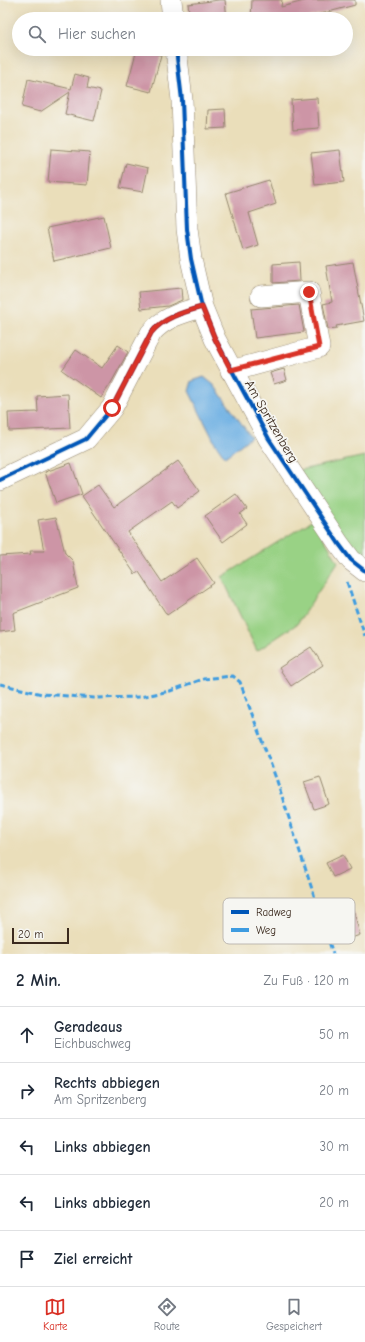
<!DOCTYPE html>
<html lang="de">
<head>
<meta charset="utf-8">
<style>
	:root { --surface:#fff; --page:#f2f2f3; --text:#1f2937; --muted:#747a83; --line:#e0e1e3; --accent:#d93025 }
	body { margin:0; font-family:"Comic Neue",sans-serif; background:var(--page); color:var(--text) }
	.scale { position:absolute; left:12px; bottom:10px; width:57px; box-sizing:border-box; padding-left:4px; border:2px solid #3b2a1e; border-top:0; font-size:11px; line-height:14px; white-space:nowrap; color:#3b2a1e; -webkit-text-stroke:3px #f6f6f2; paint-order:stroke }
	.stop { position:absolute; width:12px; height:12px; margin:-9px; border:3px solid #d93025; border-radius:50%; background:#fff }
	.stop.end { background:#d93025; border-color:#fff; box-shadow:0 1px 4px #0008 }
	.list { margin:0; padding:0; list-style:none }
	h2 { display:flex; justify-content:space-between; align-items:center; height:52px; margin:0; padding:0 16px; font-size:17px }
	h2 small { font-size:13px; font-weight:400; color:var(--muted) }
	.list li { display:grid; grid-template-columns:26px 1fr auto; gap:12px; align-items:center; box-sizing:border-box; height:56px; padding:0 16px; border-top:1px solid var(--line) }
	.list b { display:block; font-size:15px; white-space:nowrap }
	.list p { margin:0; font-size:13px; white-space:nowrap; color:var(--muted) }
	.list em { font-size:13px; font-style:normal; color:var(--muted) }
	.icon { flex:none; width:22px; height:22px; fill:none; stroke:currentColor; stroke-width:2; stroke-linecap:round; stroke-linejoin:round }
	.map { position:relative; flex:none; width:365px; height:954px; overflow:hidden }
	.search { position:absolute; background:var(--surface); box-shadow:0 4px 16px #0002; left:12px; right:12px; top:12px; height:44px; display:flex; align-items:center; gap:10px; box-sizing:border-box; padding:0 14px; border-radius:22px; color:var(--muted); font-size:15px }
	.sheet { height:332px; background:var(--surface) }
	nav { display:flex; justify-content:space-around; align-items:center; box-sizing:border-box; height:56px; border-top:1px solid var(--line); background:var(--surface); font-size:11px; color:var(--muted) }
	nav a { display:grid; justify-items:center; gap:2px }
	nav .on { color:var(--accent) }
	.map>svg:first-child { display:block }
	.green { fill:#99d285; stroke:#6a7e52 }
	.water { fill:#6eb0e3; stroke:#546d80 }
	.building { fill:#cd95a6 }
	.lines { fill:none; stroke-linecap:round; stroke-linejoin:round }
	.minor-casing { stroke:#92846c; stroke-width:22 }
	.minor { stroke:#fff; stroke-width:21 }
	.quiet { stroke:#3f9ce0; stroke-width:3; stroke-dasharray:6 3; stroke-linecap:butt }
	.cycleway-casing { stroke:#f6f6f2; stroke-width:6 }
	.cycleway { stroke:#0057b8; stroke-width:4 }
	.route { stroke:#d93025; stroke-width:5 }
	.labels { text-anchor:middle; stroke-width:3.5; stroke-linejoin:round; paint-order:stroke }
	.street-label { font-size:13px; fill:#3b2a1e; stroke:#f6f6f2 }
	.key { fill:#f6f6f2; stroke:#beb9b2; stroke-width:1 }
	.key-label { font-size:11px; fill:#3b2a1e }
</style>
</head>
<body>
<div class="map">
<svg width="365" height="954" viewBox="0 0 365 954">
	<rect width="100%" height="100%" fill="#f6f6f2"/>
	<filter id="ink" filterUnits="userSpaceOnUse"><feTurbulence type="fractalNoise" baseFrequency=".025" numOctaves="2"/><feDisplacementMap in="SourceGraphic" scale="8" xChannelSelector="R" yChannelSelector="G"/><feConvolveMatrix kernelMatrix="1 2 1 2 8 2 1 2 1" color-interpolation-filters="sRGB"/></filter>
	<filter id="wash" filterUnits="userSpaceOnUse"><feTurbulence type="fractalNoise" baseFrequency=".012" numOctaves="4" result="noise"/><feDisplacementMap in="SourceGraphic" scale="16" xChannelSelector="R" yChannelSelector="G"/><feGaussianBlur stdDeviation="0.9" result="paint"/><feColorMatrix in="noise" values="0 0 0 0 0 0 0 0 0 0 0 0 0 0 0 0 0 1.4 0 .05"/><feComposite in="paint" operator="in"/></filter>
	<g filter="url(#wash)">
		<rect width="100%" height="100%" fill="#eadeba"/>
		<path class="green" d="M365,456V565L296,471Z
			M313,520L338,562L297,624L257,651L222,577Z"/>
		<path class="water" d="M204,377L214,385L251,437L225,457L215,443L189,391L192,381Z"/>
		<g id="blocks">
			<path class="building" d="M219,0H225L227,19H190L188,4Z
				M252,0H282L281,7L308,0H355V5L302,19H251Z
				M137,49L161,55L151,92L127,86Z
				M75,74L89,78L87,88L101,91L94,121L65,114L70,92L40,112L22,107L28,79L71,89Z
				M317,98L319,128L293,130L291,100Z
				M225,109L226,128L207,129L208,110Z
				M51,149L90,152L87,185L48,182Z
				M340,150L344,182L315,185L311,153Z
				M126,163L148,168L143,192L120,188Z
				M269,180L276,204L249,213L258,245L243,250L226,193Z
				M104,216L111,248L54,261L47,228Z
				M299,262L300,281L273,283V264Z
				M353,262L364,321L336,326L337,328L328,329L323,304L332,302L326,266Z
				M181,288L182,300L168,306L141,309L139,292Z
				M299,305L304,332L255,338L251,309Z
				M118,345L128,352L111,383L101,398L62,370L76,350L102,368Z
				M284,369L287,380L274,384L270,373Z
				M68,394L70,428L9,431L8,413L38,412L37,396Z
				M178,461L200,491L177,508L172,501L128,532L162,582L197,558L214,583L167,615L139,572L135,574L82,496L98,485L114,507Z
				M71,463L82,494L56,503L45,472Z
				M236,494L247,509L240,514L247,524L223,542L205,516Z
				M56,517L65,553L73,561L78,588L13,613L15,630L0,632V556L31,554L30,551H44L38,520Z
				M311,647L323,665L291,686L279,668Z
				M320,777L329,804L314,809L304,782Z
				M343,855L350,869L333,877L326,863Z
				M354,912L360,935L342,941L335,917Z"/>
		</g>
	</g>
	<g filter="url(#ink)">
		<use href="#blocks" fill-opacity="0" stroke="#92846c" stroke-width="1"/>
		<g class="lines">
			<g class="minor-casing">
				<path id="minor" d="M171,0L173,19
					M176,49L182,100L187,229L191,259L202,307L215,339L269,439L339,544L351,560L365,571
					M231,371L319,347L309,292L261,296
					M0,480L86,439L112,408L151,333C163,318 183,312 202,307"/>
			</g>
			<use href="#minor" class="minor"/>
			<path class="quiet" d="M347,582L365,636
				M0,684L42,694L94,698L140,697L170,691L203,679L233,676L240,682L277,781L333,954"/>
			<g class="cycleway-casing">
				<path id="cycleway" d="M176,49L182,100L187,229L191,259L202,307L215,339L269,439L339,544L351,560L365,571
					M0,480L86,439L112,408L151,333C163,318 183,312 202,307"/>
			</g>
			<use href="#cycleway" class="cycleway"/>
		</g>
	</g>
	<g class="lines" filter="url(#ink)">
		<path class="route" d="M112,408L151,333C163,318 183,312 202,307L215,339L231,370L319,347L309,292"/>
	</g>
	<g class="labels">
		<g class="street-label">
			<text transform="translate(272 421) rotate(60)" y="5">Am Spritzenberg</text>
		</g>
	</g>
	<rect x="223" y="898" width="132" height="46" rx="6" class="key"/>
	<rect x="231" y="910" width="18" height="4" fill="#0057b8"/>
	<rect x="231" y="928" width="18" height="4" fill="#3f9ce0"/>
	<g class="key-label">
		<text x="256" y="916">Radweg</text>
		<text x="256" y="934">Weg</text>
	</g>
</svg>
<div class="scale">20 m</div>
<div class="stop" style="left:112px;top:408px"></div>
<div class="stop end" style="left:309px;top:292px"></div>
<div class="search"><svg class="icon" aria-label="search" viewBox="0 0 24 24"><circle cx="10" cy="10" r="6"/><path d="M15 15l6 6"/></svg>Hier suchen</div>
</div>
<section class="sheet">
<h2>2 Min.<small>Zu Fuß · 120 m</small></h2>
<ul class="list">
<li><svg class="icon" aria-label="ahead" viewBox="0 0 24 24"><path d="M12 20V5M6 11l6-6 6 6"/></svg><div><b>Geradeaus</b><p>Eichbuschweg</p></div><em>50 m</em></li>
<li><svg class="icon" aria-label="right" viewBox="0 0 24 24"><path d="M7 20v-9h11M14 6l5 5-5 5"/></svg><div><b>Rechts abbiegen</b><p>Am Spritzenberg</p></div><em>20 m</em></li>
<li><svg class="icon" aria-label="left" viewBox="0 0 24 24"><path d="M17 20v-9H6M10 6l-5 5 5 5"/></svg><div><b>Links abbiegen</b></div><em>30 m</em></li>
<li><svg class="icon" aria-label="left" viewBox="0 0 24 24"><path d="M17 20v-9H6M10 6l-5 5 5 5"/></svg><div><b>Links abbiegen</b></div><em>20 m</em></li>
<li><svg class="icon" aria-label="arrive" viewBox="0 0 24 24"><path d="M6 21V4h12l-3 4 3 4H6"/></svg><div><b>Ziel erreicht</b></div></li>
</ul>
</section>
<nav>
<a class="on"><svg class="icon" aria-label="map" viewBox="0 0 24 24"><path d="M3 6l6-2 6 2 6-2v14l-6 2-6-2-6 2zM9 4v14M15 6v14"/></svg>Karte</a>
<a><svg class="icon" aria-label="directions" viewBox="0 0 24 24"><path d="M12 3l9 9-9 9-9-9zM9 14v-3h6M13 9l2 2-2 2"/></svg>Route</a>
<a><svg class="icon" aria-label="saved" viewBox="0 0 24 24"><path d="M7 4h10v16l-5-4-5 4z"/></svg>Gespeichert</a>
</nav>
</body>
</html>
